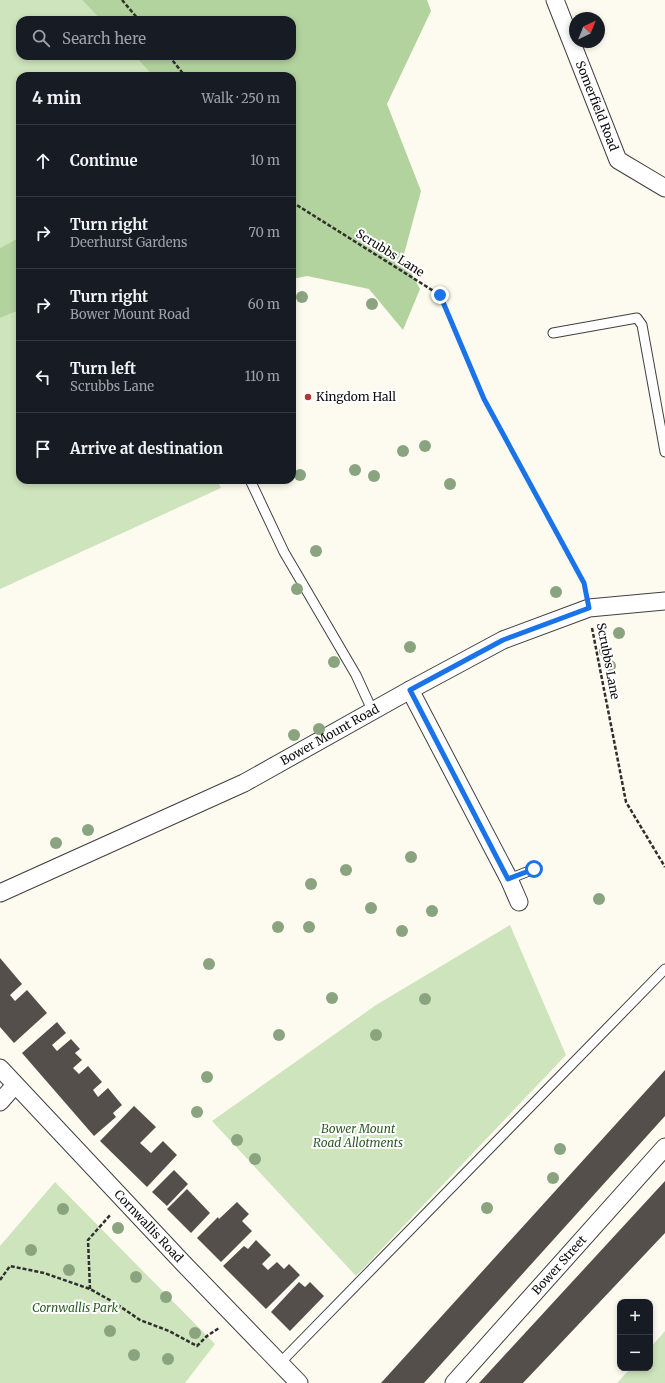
<!DOCTYPE html>
<html lang="en">
<head>
<meta charset="utf-8">
<style>
	:root { --surface:#171b24; --page:#20242c; --text:#f1f3f6; --muted:#9ea1a6; --line:#363941 }
	body { margin:0; font-family:Merriweather,serif; background:var(--page); color:var(--text) }
	.controls { position:absolute; right:12px; bottom:12px; display:grid; overflow:hidden; border-radius:8px; box-shadow:0 2px 6px #0003 }
	.controls button { width:36px; height:36px; display:grid; place-items:center; padding:0; border:0; border-bottom:1px solid var(--line); background:var(--surface); color:var(--text); font:20px sans-serif }
	.compass { position:absolute; left:569px; top:12px; width:36px; height:36px; border-radius:50%; background:var(--surface); box-shadow:0 2px 6px #0003; rotate:43deg }
	.stop { position:absolute; width:12px; height:12px; margin:-9px; border:3px solid #1a73e8; border-radius:50%; background:#fff }
	.stop.end { background:#1a73e8; border-color:#fff; box-shadow:0 1px 4px #0008 }
	.list { margin:0; padding:0; list-style:none }
	h2 { display:flex; justify-content:space-between; align-items:center; height:52px; margin:0; padding:0 16px; font-size:17px }
	h2 small { font-size:13px; font-weight:400; color:var(--muted) }
	.list li { display:grid; grid-template-columns:26px 1fr auto; gap:12px; align-items:center; box-sizing:border-box; height:72px; padding:0 16px; border-top:1px solid var(--line) }
	.list b { display:block; font-size:15px; white-space:nowrap }
	.list p { margin:0; font-size:13px; white-space:nowrap; color:var(--muted) }
	.list em { font-size:13px; font-style:normal; color:var(--muted) }
	.icon { flex:none; width:22px; height:22px; fill:none; stroke:currentColor; stroke-width:2; stroke-linecap:round; stroke-linejoin:round }
	.map { position:relative; flex:none; width:665px; height:1383px; overflow:hidden }
	.search { position:absolute; background:var(--surface); box-shadow:0 2px 6px #0003; left:16px; top:16px; width:280px; height:44px; display:flex; align-items:center; gap:10px; box-sizing:border-box; padding:0 14px; border-radius:12px; color:var(--muted); font-size:15px }
	.panel { position:absolute; background:var(--surface); box-shadow:0 2px 6px #0003; left:16px; top:72px; width:280px; height:412px; border-radius:12px }
	.map>svg:first-child { display:block }
	.green { fill:#cee4bc }
	.forest { fill:#b2d39e }
	.building { fill:#554f4b }
	.lines { fill:none; stroke-linecap:round; stroke-linejoin:round }
	.service-casing { stroke:#404040; stroke-width:11 }
	.minor-casing { stroke:#404040; stroke-width:19 }
	.path { stroke:#2f2f2f; stroke-width:2.5; stroke-dasharray:4 2; stroke-linecap:butt }
	.service { stroke:#fff; stroke-width:9 }
	.minor { stroke:#fff; stroke-width:17 }
	.tree { fill:#8aa480 }
	.route { stroke:#1a73e8; stroke-width:5 }
	.poi-dot { fill:#ad3835; stroke:#fff; stroke-width:1.5 }
	.labels { text-anchor:middle; stroke-width:4; stroke-linejoin:round; paint-order:stroke }
	.street-label { font-size:12px; fill:#0d0d0d; stroke:#fff }
	.poi-label { font-size:12px; fill:#0d0d0d; stroke:#fff; text-anchor:start }
	.park-label { font-size:12px; font-style:italic; fill:#2c5d25; stroke:#fff }
</style>
</head>
<body>
<div class="map">
<svg width="665" height="1383" viewBox="0 0 665 1383">
	<rect width="100%" height="100%" fill="#fdfbef"/>
	<path class="green" d="M0,0H82L101,20H20V56H135L153,76H20V237L0,248Z
		M20,310V480H217L221,488L0,589V318Z
		M510,925L566,1055L356,1276L212,1121L376,1005Z
		M55,1182L215,1344L185,1383H0V1246Z
		M665,1331V1383H617L631,1368H650V1348Z"/>
	<path class="forest" d="M82,0H427L431,11L387,104L421,191L403,258L420,289L403,330L369,289L307,276L292,279V76H153L135,56H292V20H101Z
		M20,237V310L0,318V248Z"/>
	<path class="building" d="M0,958L22,984L10,995L15,1001L27,990L47,1013L14,1043L0,1027Z
		M57,1022L66,1033L52,1045L57,1051L71,1039L80,1049L75,1053L82,1060L73,1068L79,1074L88,1066L102,1082L93,1090L98,1097L108,1088L122,1105L113,1113L116,1117L94,1136L22,1053Z
		M665,1070V1116L424,1383H381Z
		M134,1106L156,1127L140,1143L151,1153L163,1141L177,1155L147,1187L100,1141Z
		M174,1170L188,1184L167,1206L152,1192Z
		M665,1181V1233L523,1383H479Z
		M187,1189L210,1213L191,1233L167,1209Z
		M237,1202L249,1214L242,1221L252,1231L221,1262L197,1238L218,1217L219,1219Z
		M256,1240L271,1255L262,1264L268,1270L277,1262L284,1269L289,1264L300,1275L266,1309L223,1266L244,1246L248,1249Z
		M299,1282L305,1287L310,1282L324,1296L290,1331L271,1312Z"/>
	<g class="lines">
		<g class="service-casing">
			<path id="service" d="M553,333L637,318L642,325L665,452
				M250,480L284,552L356,675L373,712
				M509,879L534,869
				M280,1363L665,969"/>
		</g>
		<g class="minor-casing">
			<g id="minor">
				<path id="s1" d="M555,0L618,160L665,188"/>
				<path d="M410,690L509,879L519,902"/>
				<path id="s2" d="M0,893L244,783L410,690L503,640L589,608L665,601"/>
				<path id="s3" d="M0,1068L183,1263L299,1383"/>
				<path d="M0,1102L15,1085"/>
				<path id="s4" d="M454,1383L665,1147"/>
			</g>
		</g>
		<path class="path" d="M122,0L139,20
			M169,56L185,76
			M292,202L440,295L484,399L584,583L585,589
			M592,628L626,802L665,867
			M0,1280L10,1266L44,1273L90,1289L115,1303L140,1320L169,1331L197,1346L207,1336L219,1328
			M90,1289L88,1240L111,1214"/>
		<use href="#service" class="service"/>
		<use href="#minor" class="minor"/>
	</g>
	<g class="tree">
		<circle cx="302" cy="297" r="6"/>
		<circle cx="372" cy="304" r="6"/>
		<circle cx="425" cy="446" r="6"/>
		<circle cx="403" cy="451" r="6"/>
		<circle cx="355" cy="470" r="6"/>
		<circle cx="300" cy="475" r="6"/>
		<circle cx="374" cy="476" r="6"/>
		<circle cx="450" cy="484" r="6"/>
		<circle cx="316" cy="551" r="6"/>
		<circle cx="297" cy="589" r="6"/>
		<circle cx="556" cy="592" r="6"/>
		<circle cx="619" cy="633" r="6"/>
		<circle cx="410" cy="647" r="6"/>
		<circle cx="605" cy="651" r="6"/>
		<circle cx="334" cy="662" r="6"/>
		<circle cx="610" cy="666" r="6"/>
		<circle cx="319" cy="729" r="6"/>
		<circle cx="294" cy="735" r="6"/>
		<circle cx="88" cy="830" r="6"/>
		<circle cx="56" cy="843" r="6"/>
		<circle cx="411" cy="857" r="6"/>
		<circle cx="346" cy="870" r="6"/>
		<circle cx="311" cy="884" r="6"/>
		<circle cx="599" cy="899" r="6"/>
		<circle cx="371" cy="908" r="6"/>
		<circle cx="432" cy="911" r="6"/>
		<circle cx="278" cy="927" r="6"/>
		<circle cx="309" cy="927" r="6"/>
		<circle cx="402" cy="931" r="6"/>
		<circle cx="209" cy="964" r="6"/>
		<circle cx="332" cy="998" r="6"/>
		<circle cx="425" cy="999" r="6"/>
		<circle cx="279" cy="1035" r="6"/>
		<circle cx="376" cy="1035" r="6"/>
		<circle cx="207" cy="1077" r="6"/>
		<circle cx="197" cy="1112" r="6"/>
		<circle cx="237" cy="1140" r="6"/>
		<circle cx="560" cy="1149" r="6"/>
		<circle cx="255" cy="1159" r="6"/>
		<circle cx="553" cy="1178" r="6"/>
		<circle cx="487" cy="1208" r="6"/>
		<circle cx="63" cy="1209" r="6"/>
		<circle cx="118" cy="1228" r="6"/>
		<circle cx="31" cy="1250" r="6"/>
		<circle cx="69" cy="1270" r="6"/>
		<circle cx="136" cy="1277" r="6"/>
		<circle cx="166" cy="1297" r="6"/>
		<circle cx="110" cy="1331" r="6"/>
		<circle cx="195" cy="1333" r="6"/>
		<circle cx="134" cy="1355" r="6"/>
		<circle cx="168" cy="1359" r="6"/>
	</g>
	<g class="lines">
		<path class="route" d="M440,295L484,399L584,583L589,608L503,640L410,690L508,879L534,869"/>
	</g>
	<circle class="poi-dot" cx="308" cy="397" r="4"/>
	<g class="labels">
		<g class="street-label">
			<text dy="4" stroke="none"><textPath href="#s1" startOffset="114">Somerfield Road</textPath></text>
			<text transform="translate(390 253) rotate(32)" y="4">Scrubbs Lane</text>
			<text transform="translate(608 661) rotate(79)" y="4">Scrubbs Lane</text>
			<text dy="4" stroke="none"><textPath href="#s2" startOffset="366">Bower Mount Road</textPath></text>
			<text dy="4" stroke="none"><textPath href="#s3" startOffset="217">Cornwallis Road</textPath></text>
			<text dy="4" stroke="none"><textPath href="#s4" startOffset="158">Bower Street</textPath></text>
		</g>
		<g class="poi-label">
			<text x="316" y="401">Kingdom Hall</text>
		</g>
		<g class="park-label">
			<text x="358" y="1133">Bower Mount<tspan x="358" dy="14">Road Allotments</tspan></text>
			<text x="75" y="1312">Cornwallis Park</text>
		</g>
	</g>
</svg>
<div class="controls">
<button>+</button>
<button>−</button>
</div>
<svg class="compass" viewBox="-18 -18 36 36"><path d="M0-13l5 13h-10z" fill="#e53935"/><path d="M0 13l5-13h-10z" fill="#9ea1a6"/></svg>
<div class="stop" style="left:534px;top:869px"></div>
<div class="stop end" style="left:440px;top:295px"></div>
<div class="search"><svg class="icon" aria-label="search" viewBox="0 0 24 24"><circle cx="10" cy="10" r="6"/><path d="M15 15l6 6"/></svg>Search here</div>
<section class="panel">
<h2>4 min<small>Walk · 250 m</small></h2>
<ul class="list">
<li><svg class="icon" aria-label="ahead" viewBox="0 0 24 24"><path d="M12 20V5M6 11l6-6 6 6"/></svg><div><b>Continue</b></div><em>10 m</em></li>
<li><svg class="icon" aria-label="right" viewBox="0 0 24 24"><path d="M7 20v-9h11M14 6l5 5-5 5"/></svg><div><b>Turn right</b><p>Deerhurst Gardens</p></div><em>70 m</em></li>
<li><svg class="icon" aria-label="right" viewBox="0 0 24 24"><path d="M7 20v-9h11M14 6l5 5-5 5"/></svg><div><b>Turn right</b><p>Bower Mount Road</p></div><em>60 m</em></li>
<li><svg class="icon" aria-label="left" viewBox="0 0 24 24"><path d="M17 20v-9H6M10 6l-5 5 5 5"/></svg><div><b>Turn left</b><p>Scrubbs Lane</p></div><em>110 m</em></li>
<li><svg class="icon" aria-label="arrive" viewBox="0 0 24 24"><path d="M6 21V4h12l-3 4 3 4H6"/></svg><div><b>Arrive at destination</b></div></li>
</ul>
</section>
</div>
</body>
</html>
